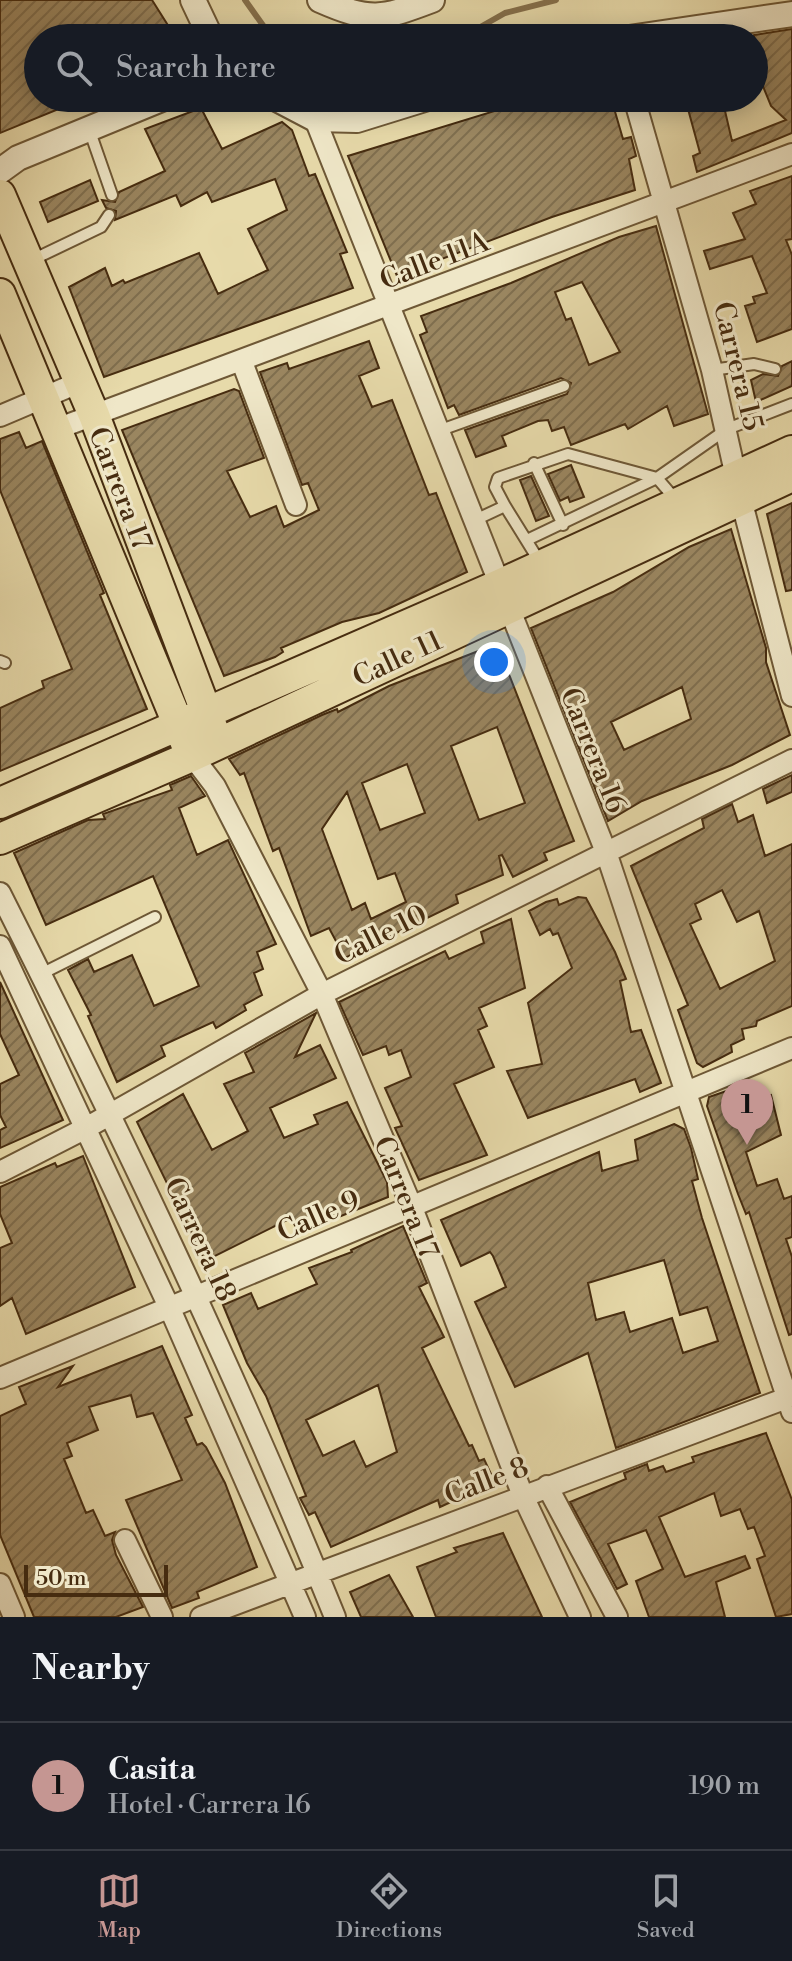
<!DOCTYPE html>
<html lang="en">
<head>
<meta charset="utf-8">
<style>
	:root { --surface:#171b24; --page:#20242c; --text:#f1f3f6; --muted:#9ea1a6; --line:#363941; --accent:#c59692 }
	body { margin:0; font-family:"Libre Bodoni",serif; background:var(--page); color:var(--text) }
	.scale { position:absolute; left:24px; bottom:20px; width:144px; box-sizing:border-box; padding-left:8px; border:4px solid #462c10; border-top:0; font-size:22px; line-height:28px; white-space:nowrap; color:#462c10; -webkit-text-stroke:6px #efe7c8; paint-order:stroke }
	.you { position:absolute; left:494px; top:662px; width:28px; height:28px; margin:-20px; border:6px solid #fff; border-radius:50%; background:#1a73e8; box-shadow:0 0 0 12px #1a73e833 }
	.badge { display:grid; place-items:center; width:52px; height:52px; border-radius:50%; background:var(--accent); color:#111; font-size:26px; font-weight:700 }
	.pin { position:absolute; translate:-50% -66px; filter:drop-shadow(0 2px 4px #0008) }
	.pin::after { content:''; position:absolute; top:42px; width:28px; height:24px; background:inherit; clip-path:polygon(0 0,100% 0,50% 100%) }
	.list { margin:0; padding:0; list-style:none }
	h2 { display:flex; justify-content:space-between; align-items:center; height:104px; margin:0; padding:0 32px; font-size:34px }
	h2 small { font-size:26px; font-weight:400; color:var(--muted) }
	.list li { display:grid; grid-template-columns:52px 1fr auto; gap:24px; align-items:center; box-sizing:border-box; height:128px; padding:0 32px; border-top:2px solid var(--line) }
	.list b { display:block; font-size:30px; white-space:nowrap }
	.list p { margin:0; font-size:26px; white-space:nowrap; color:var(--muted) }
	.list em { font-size:26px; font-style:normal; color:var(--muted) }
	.icon { flex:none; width:44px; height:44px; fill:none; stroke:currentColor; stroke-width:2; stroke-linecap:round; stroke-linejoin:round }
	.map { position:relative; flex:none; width:792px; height:1617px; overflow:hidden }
	.search { position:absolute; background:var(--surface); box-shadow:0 4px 20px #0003; left:24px; right:24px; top:24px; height:88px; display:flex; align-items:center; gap:20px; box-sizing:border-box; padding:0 28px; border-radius:44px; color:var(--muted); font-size:30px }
	.sheet { height:232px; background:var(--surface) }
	nav { display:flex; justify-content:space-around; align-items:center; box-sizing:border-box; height:112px; border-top:2px solid var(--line); background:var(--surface); font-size:22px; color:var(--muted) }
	nav a { display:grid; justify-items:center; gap:4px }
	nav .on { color:var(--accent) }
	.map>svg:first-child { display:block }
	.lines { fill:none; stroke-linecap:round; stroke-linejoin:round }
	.stream { stroke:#86714d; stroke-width:6 }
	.building { fill:url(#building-hatch); stroke:#462c10; stroke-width:2; fill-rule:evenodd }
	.service-casing { stroke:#6e5836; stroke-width:14 }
	.minor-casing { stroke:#6e5836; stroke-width:24 }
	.tertiary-casing { stroke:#6e5836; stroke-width:28 }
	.primary-casing { stroke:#462c10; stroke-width:34 }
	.service { stroke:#efe7c8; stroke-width:10 }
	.minor { stroke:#efe7c8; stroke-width:20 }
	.tertiary { stroke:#efe7c8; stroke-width:24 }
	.primary { stroke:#e7daaa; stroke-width:30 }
	.labels { text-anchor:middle; stroke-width:6; stroke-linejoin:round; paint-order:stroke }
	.street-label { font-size:28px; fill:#462c10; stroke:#efe7c8 }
</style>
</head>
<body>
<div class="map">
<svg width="792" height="1617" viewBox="0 0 792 1617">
	<defs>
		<pattern id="building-hatch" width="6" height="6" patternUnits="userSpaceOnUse" patternTransform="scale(2)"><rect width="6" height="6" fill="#9a8660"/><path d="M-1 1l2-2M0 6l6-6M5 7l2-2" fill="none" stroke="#7f6e4e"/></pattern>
	</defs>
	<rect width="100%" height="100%" fill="#e7daaa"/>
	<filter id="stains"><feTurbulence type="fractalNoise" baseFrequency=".0025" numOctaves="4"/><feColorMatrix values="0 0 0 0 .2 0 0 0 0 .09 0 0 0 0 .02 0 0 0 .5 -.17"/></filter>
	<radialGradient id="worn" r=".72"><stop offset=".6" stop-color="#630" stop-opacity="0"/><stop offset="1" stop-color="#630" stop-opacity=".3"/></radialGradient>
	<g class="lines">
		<path class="stream" d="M245,0L272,38
			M461,38L505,13L556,0"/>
	</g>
	<path class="building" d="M0,0H152L176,38H38V98L83,99L0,133Z
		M792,29V133L697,172L693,156L700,153L685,98H722L732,141L786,120L771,106L758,74L754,75V35Z
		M537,98H611L623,139L631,137L636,156L629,159L635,190L552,217L397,276L348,156Z
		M201,108L222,149L282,122L292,130L309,176L315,174L347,252L340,254L353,288L104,377L69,287L105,268L112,286L123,280L125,283L199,253L218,294L268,270L248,229L287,210L275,179L212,202L207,192L181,206L176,195L115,220L116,211L106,208L102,200L115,202L119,192L165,171L145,129Z
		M792,176V239L786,240L792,255V329L757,342L745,306L755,303L753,297L767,293L752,256L710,269L704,251L745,239L733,213L756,204L750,191Z
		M90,180L98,201L48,222L40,202Z
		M656,226L708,414L674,426L667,406L628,429L625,424L571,445L564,427L552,431L548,420L538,421L502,436L506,446L476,457L465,430L567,394L571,383L561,378L459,415L454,405L448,408L430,361L420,335L427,332L421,316L511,283L619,237ZM582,282L620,352L589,365L571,318L566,320L555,292Z
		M369,341L379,368L359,376L372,407L392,400L429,495L436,493L467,572L379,613L342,622L281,648L283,652L275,657L224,676L122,430L234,389L239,391L264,458L227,471L250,517L276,506L284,527L319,510L308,483L302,485L260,372L287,363L289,369Z
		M792,361V386L756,402L751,380L763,374L778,376L782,366Z
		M19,432L26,448L42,441L104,593L100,595L147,709L0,771V708L44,688L42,681L72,669L0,490V439Z
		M571,465L584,497L570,502L568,497L560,501L548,474Z
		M531,476L549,516L536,521L520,480Z
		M792,503V590L786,591L767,514Z
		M731,529L766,648V662L790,735L732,765L642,801L608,821L531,628L613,592L689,547ZM682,687L691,719L624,750L611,722Z
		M491,646H496L510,677L574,841L544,853L547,860L513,877L502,855L499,856L503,875L456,895L458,903L345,958L329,928L311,936L279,848L273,851L244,773L240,775L229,759L322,715L337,709L338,712L389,686ZM497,727L525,803L479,820L451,746ZM407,764L425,813L380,830L362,783ZM347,792L378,879L395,873L406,902L371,919L365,903L352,910L322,829Z
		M792,775V792L767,803L763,789Z
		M191,776L205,796L179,808L197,855L228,840L276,944L257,952L263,969L254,973L262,995L244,1005L246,1010L216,1028L213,1022L161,1046L165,1056L117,1082L88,1016L91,1015L68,970L88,959L94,972L132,955L154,1006L199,986L153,876L46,925L14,853L88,820L105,819L103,814L172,790L170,785Z
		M732,804L738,822L753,815L765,856L792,844V1006L757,1021L756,1026L742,1029L744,1039L731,1045L732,1052L703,1067L697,1063L678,1010L688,1005L631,866L704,828L702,819ZM722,890L737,922L759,911L775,961L720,989L690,924L701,919L695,904Z
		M578,897L586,898L615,952L626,979L620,981L631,1032L641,1030L661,1083L640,1092L635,1079L528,1118L507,1071L542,1064L528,1003L572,968L558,933L553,935L550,929L540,935L529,911L546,902L557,899L559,905Z
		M511,919L525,988L479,1008L487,1026L478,1030L494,1067L454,1084L487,1155L419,1180L395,1128L402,1126L385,1088L411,1077L401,1050L389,1055L386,1046L363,1055L339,1002L445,951L449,959L484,943L481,932Z
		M0,982L63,1120L0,1148V1130L6,1127L0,1115V1084L19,1075L0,1034Z
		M316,1013L295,1057L320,1045L336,1078L270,1108L284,1138L318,1124L314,1115L347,1102L387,1182L388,1197L299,1233L291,1218L205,1261L137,1122L183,1094L212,1150L248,1131L224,1084L254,1072L245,1053Z
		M735,1088L739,1107L771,1095L781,1135L746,1152L757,1186L777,1179L784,1199L792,1196V1237L786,1239L792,1257V1334L789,1335L749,1212L746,1214L738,1194L707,1106L709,1097Z
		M674,1124L684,1129L691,1148L698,1179L692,1181L702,1218L760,1393L616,1448L588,1353L515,1387L475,1302L506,1287L493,1256L490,1252L461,1266L441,1220L599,1152L602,1171L638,1160L635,1140ZM664,1260L680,1315L707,1307L718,1341L683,1353L672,1318L630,1332L624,1312L596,1320L588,1283Z
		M83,1156L135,1287L26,1334L12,1298L0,1306V1248L12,1243L0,1214V1187L55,1163L57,1167Z
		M403,1226L427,1283L419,1287L444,1337L422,1348L469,1446L472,1445L479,1461L484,1459L491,1474L487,1477L490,1484L440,1507L438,1500L331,1547L315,1512L309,1515L300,1498L306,1496L266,1396L247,1363L223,1305L251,1293L258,1309L317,1284L309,1268L352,1252L351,1250ZM378,1385L397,1452L366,1467L354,1441L323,1456L306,1420Z
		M162,1346L192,1415L185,1418L197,1445L202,1443L206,1447L225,1483L257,1567L197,1592L199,1598L172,1608L126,1500L182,1480L153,1413L137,1417L131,1395L89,1407L98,1430L67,1443L72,1456L64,1459L86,1513L93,1510L105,1536L115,1532L112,1540L116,1555L143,1607L116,1617H34L0,1535V1416L26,1404L19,1387L73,1366L58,1387Z
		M766,1433L792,1500V1614L776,1617L757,1559L765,1556L754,1527L748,1529L740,1509L721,1516L714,1493L659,1517L685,1577L745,1556L750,1568L716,1582L725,1617H649L636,1581L663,1569L646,1530L608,1544L627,1584L617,1589L570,1502L626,1479L624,1473L647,1464L649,1471L663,1466L666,1472L694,1462L692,1457Z
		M503,1533L542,1617H436L417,1567L457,1552L454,1548Z
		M389,1575L413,1617H361L350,1592Z"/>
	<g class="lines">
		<g class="service-casing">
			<path id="service" d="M89,129L112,195
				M30,261L101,227L109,215
				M712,370L754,364L775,369
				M438,431L564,386
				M534,463L563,525
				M505,506L495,487L498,478L568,454L657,478L676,500
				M473,521L505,506L541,564
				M527,540L657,478L727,429L792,404
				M0,661L5,663
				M41,974L155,917"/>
		</g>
		<g class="minor-casing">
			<path id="minor" d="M634,98L712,370L741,499L792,696
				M315,119L606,852L792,1412
				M242,362L296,505
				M0,416L80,382
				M59,428L792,154
				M192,756L215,786L322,994L411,1205L523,1496L580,1617
				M0,893C120,1131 235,1370 335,1617
				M0,946L170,1309L305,1617
				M0,1172L86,1128L322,994L792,760
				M0,1378L792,1048
				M547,1486L617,1617
				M125,1540L162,1617
				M0,1584L14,1617
				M201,1617L792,1396"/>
		</g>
		<g class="tertiary-casing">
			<path id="tertiary" d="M193,0L211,38
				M320,0C370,22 382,19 432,0
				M629,38L792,14
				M275,98L315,119L357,120L428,98
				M0,171L18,158L164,98"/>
		</g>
		<g class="primary-casing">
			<path id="primary" d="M0,195L94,415L213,730
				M0,294L186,743
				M0,803L497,586L792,451
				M0,839L192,756L792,476"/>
		</g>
		<use href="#service" class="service"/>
		<use href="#minor" class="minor"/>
		<use href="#tertiary" class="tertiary"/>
		<use href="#primary" class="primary"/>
	</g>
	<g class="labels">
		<g class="street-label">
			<text transform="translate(434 260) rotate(-21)" y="10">Calle 11A</text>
			<text transform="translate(739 366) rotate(76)" y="10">Carrera 15</text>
			<text transform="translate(121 488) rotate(69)" y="10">Carrera 17</text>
			<text transform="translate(397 658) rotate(-25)" y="10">Calle 11</text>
			<text transform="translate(594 750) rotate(68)" y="10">Carrera 16</text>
			<text transform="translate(380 934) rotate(-27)" y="10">Calle 10</text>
			<text transform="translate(407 1197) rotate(68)" y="10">Carrera 17</text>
			<text transform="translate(318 1215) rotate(-24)" y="10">Calle 9</text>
			<text transform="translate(201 1239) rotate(65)" y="10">Carrera 18</text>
			<text transform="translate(486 1480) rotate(-21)" y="10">Calle 8</text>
		</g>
	</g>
	<rect width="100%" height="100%" filter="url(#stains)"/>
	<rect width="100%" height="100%" fill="url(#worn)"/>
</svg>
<div class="scale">50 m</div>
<div class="you"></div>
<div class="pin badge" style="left:747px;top:1145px">1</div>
<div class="search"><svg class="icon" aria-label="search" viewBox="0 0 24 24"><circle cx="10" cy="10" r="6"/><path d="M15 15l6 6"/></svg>Search here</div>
</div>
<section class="sheet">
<h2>Nearby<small></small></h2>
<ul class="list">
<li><span class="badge">1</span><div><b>Casita</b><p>Hotel · Carrera 16</p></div><em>190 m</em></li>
</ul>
</section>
<nav>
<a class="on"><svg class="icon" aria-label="map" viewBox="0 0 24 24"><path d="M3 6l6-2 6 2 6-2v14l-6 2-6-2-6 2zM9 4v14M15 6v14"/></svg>Map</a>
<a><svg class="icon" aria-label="directions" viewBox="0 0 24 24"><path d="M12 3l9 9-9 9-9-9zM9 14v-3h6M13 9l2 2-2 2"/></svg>Directions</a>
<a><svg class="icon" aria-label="saved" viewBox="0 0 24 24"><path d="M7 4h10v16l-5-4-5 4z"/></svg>Saved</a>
</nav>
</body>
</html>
